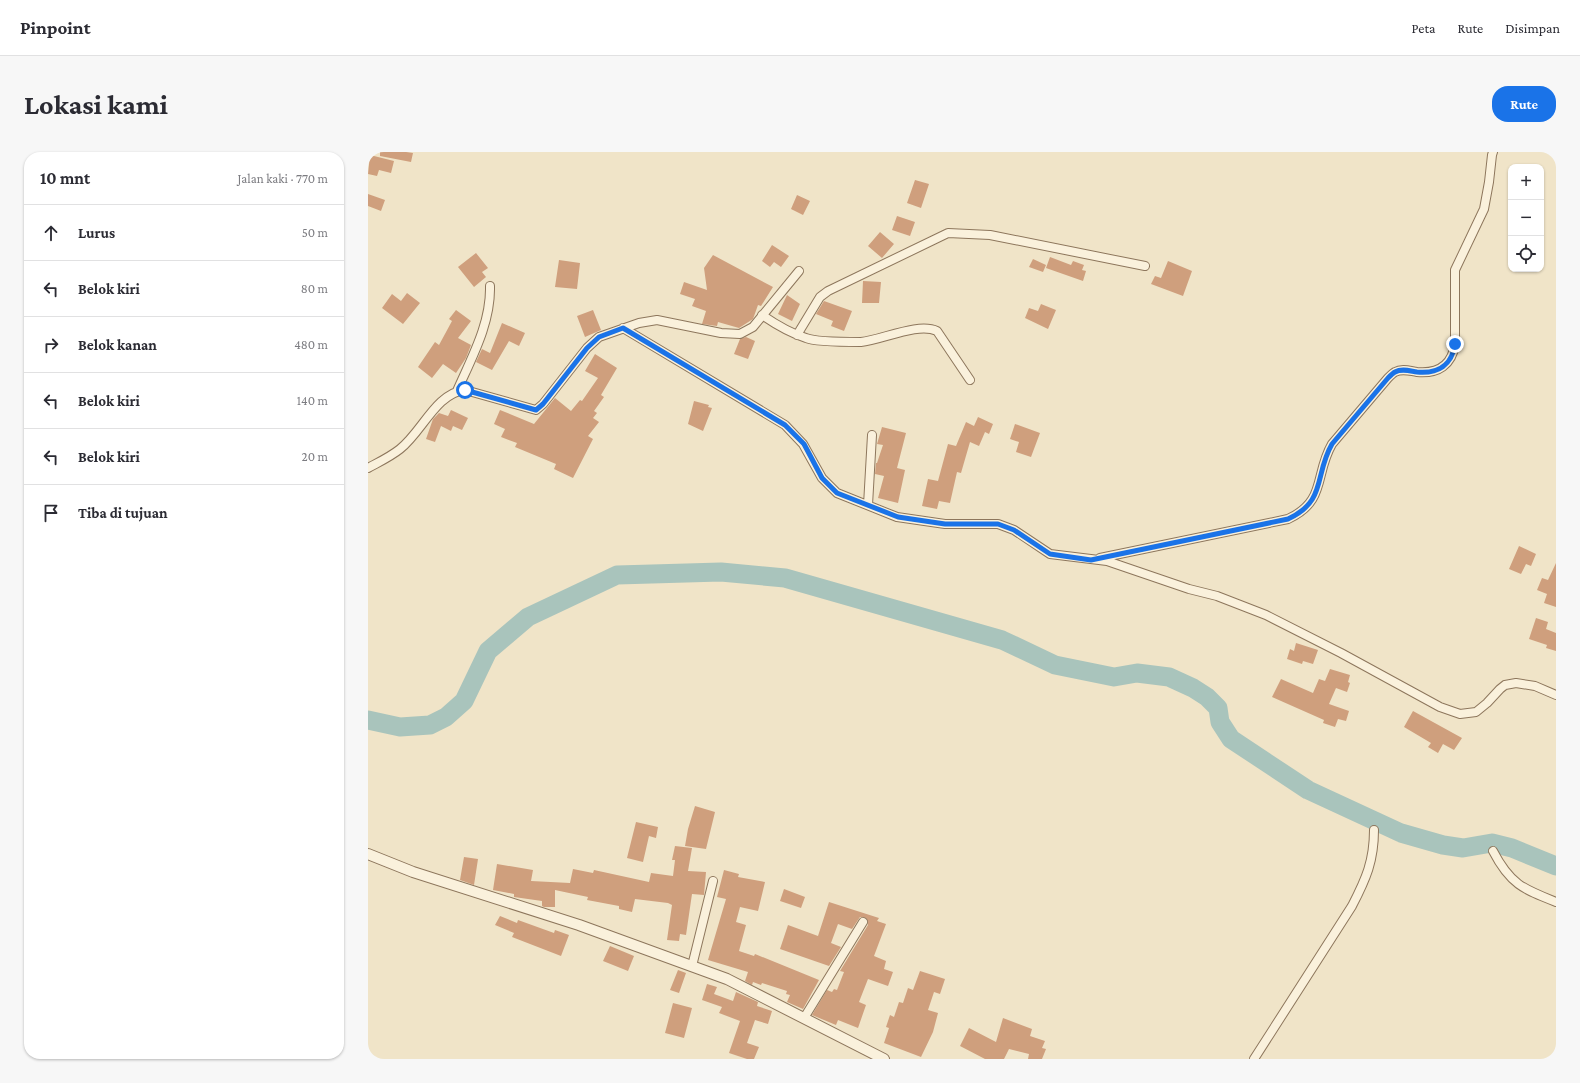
<!DOCTYPE html>
<html lang="id">
<head>
<meta charset="utf-8">
<style>
	:root { --surface:#fff; --page:#f7f7f7; --text:#2b2b33; --muted:#7c7c81; --line:#e1e1e2; --accent:#1a73e8 }
	body { margin:0; font-family:"Crimson Pro",serif; background:var(--page); color:var(--text) }
	.controls { position:absolute; right:12px; top:12px; display:grid; overflow:hidden; border-radius:8px; box-shadow:0 1px 3px #0004 }
	.controls button { width:36px; height:36px; display:grid; place-items:center; padding:0; border:0; border-bottom:1px solid var(--line); background:var(--surface); color:var(--text); font:20px sans-serif }
	.stop { position:absolute; width:12px; height:12px; margin:-9px; border:3px solid #1a73e8; border-radius:50%; background:#fff }
	.stop.end { background:#1a73e8; border-color:#fff; box-shadow:0 1px 4px #0008 }
	.list { margin:0; padding:0; list-style:none }
	h2 { display:flex; justify-content:space-between; align-items:center; height:52px; margin:0; padding:0 16px; font-size:17px }
	h2 small { font-size:13px; font-weight:400; color:var(--muted) }
	.list li { display:grid; grid-template-columns:26px 1fr auto; gap:12px; align-items:center; box-sizing:border-box; height:56px; padding:0 16px; border-top:1px solid var(--line) }
	.list b { display:block; font-size:15px; white-space:nowrap }
	.list em { font-size:13px; font-style:normal; color:var(--muted) }
	.icon { flex:none; width:22px; height:22px; fill:none; stroke:currentColor; stroke-width:2; stroke-linecap:round; stroke-linejoin:round }
	.map { position:relative; flex:none; width:1188px; height:907px; overflow:hidden; border-radius:16px }
	header { display:flex; align-items:center; gap:24px; box-sizing:border-box; height:56px; padding:0 20px; background:var(--surface); border-bottom:1px solid var(--line) }
	header strong { font-size:19px }
	nav { display:flex; gap:22px; margin-inline-start:auto; font-size:14px }
	.intro { display:flex; align-items:center; justify-content:space-between; box-sizing:border-box; height:96px; padding:0 24px }
	h1 { margin:0; font-size:28px }
	.button { padding:10px 18px; border-radius:16px; background:var(--accent); color:#fff; font-size:14px; font-weight:700 }
	main { display:flex; gap:24px; padding:0 24px }
	aside { flex:1; background:var(--surface); border-radius:16px; box-shadow:0 1px 3px #0004 }
	.map>svg:first-child { display:block }
	.lines { fill:none; stroke-linecap:round; stroke-linejoin:round }
	.river { stroke:#a9c4bc; stroke-width:19 }
	.building { fill:#cf9f7d }
	.minor-casing { stroke:#8d765c; stroke-width:10 }
	.tertiary-casing { stroke:#8d765c; stroke-width:12 }
	.minor { stroke:#faf1dc; stroke-width:8 }
	.tertiary { stroke:#faf1dc; stroke-width:10 }
	.route { stroke:#1a73e8; stroke-width:5 }
</style>
</head>
<body>
<header>
<strong>Pinpoint</strong>
<nav><a>Peta</a><a>Rute</a><a>Disimpan</a></nav>
</header>
<div class="intro"><h1>Lokasi kami</h1><a class="button">Rute</a></div>
<main>
<aside>
<h2>10 mnt<small>Jalan kaki · 770 m</small></h2>
<ul class="list">
<li><svg class="icon" aria-label="ahead" viewBox="0 0 24 24"><path d="M12 20V5M6 11l6-6 6 6"/></svg><div><b>Lurus</b></div><em>50 m</em></li>
<li><svg class="icon" aria-label="left" viewBox="0 0 24 24"><path d="M17 20v-9H6M10 6l-5 5 5 5"/></svg><div><b>Belok kiri</b></div><em>80 m</em></li>
<li><svg class="icon" aria-label="right" viewBox="0 0 24 24"><path d="M7 20v-9h11M14 6l5 5-5 5"/></svg><div><b>Belok kanan</b></div><em>480 m</em></li>
<li><svg class="icon" aria-label="left" viewBox="0 0 24 24"><path d="M17 20v-9H6M10 6l-5 5 5 5"/></svg><div><b>Belok kiri</b></div><em>140 m</em></li>
<li><svg class="icon" aria-label="left" viewBox="0 0 24 24"><path d="M17 20v-9H6M10 6l-5 5 5 5"/></svg><div><b>Belok kiri</b></div><em>20 m</em></li>
<li><svg class="icon" aria-label="arrive" viewBox="0 0 24 24"><path d="M6 21V4h12l-3 4 3 4H6"/></svg><div><b>Tiba di tujuan</b></div></li>
</ul>
</aside>
<div class="map">
<svg width="1188" height="907" viewBox="0 0 1188 907">
	<rect width="100%" height="100%" fill="#f0e4c8"/>
	<g class="lines">
		<path class="river" d="M0,568L32,575L62,573L78,565L96,549L120,499L160,465L249,423L353,420L417,426L634,488L687,513L746,525L769,521L801,525L825,536L839,545L850,556L852,570L863,587L940,638L1033,681L1075,693L1095,696L1124,691L1144,696L1188,714"/>
	</g>
	<path class="building" d="M12,0H38L45,1L43,10L12,4Z
		M2,3L26,9L23,21L11,18L9,24L0,22Z
		M547,28L561,32L553,56L539,51Z
		M0,42L17,48L13,59L0,54Z
		M429,43L442,49L435,63L423,57Z
		M529,64L547,70L542,84L524,78Z
		M512,80L526,92L514,106L500,94Z
		M404,93L421,104L413,115L406,110L402,115L394,109Z
		M108,101L120,116L114,120L118,125L106,135L90,115Z
		M345,103L405,135L393,154L390,153L385,167L371,176L350,170L349,174L334,172L338,159L324,154L327,147L312,142L316,130L339,138L336,116Z
		M682,105L703,113L705,109L716,113L714,118L718,119L715,129L678,116Z
		M665,107L678,113L675,120L661,115Z
		M191,108L212,111L209,137L187,135Z
		M800,109L824,119L815,144L783,132L787,124L793,126Z
		M495,129L513,130L511,151H494Z
		M39,141L52,151L35,172L14,156L24,142L33,149Z
		M419,143L432,152L424,169L410,162Z
		M456,149L484,159L476,179L463,174L465,169L448,162Z
		M673,152L688,158L680,177L657,166L661,156L670,159Z
		M88,158L103,169L90,186L103,193L98,206L88,221L75,212L64,226L50,215L67,190L71,193L84,169L81,167Z
		M225,158L233,178L217,185L209,164Z
		M134,171L157,181L151,194L141,189L124,218L108,210L114,197L122,201Z
		M378,185L387,189L380,207L366,202L372,187Z
		M227,202L249,216L233,243L236,245L226,259L229,261L225,266L231,270L220,284L225,287L205,326L186,317L188,312L147,295L149,291L133,285L137,277L126,272L132,258L166,272L187,246L203,259L212,248L214,249L230,226L217,219Z
		M326,249L341,253L340,255L344,256L335,279L320,272Z
		M83,258L100,266L94,278L85,274L83,279L73,274L67,290L58,287L65,267L71,261L80,264Z
		M610,265L625,272L621,282L617,280L611,294L602,290L593,321L589,320L582,351L571,349L569,357L554,354L560,327L570,329L580,292L588,294L598,270L606,274Z
		M647,272L672,281L663,305L648,300L651,290L642,287Z
		M514,275L538,281L529,316L537,318L530,351L510,346L516,324L507,322L508,311H509L515,293L509,292Z
		M1151,394L1168,402L1163,414L1158,412L1153,422L1141,417Z
		M1188,411V455L1176,451L1179,442L1169,438L1174,426L1180,428Z
		M1168,466L1180,470L1178,477L1188,481V499L1178,496L1179,493L1161,487Z
		M928,491L950,498L945,512L935,509L934,512L919,507L922,497L926,499Z
		M962,517L982,523L980,530L982,531L979,540L968,536L961,552L981,559L978,569L970,567L967,575L955,571L956,568L904,545L913,527L945,541L951,527L957,529Z
		M1045,559L1094,586L1086,598L1075,592L1070,601L1060,595L1063,591L1036,575Z
		M327,654L347,660L338,697L317,694L320,677Z
		M268,670L290,675L288,686L281,684L275,710L259,706Z
		M307,694L324,696L320,719L338,720L336,743L324,742L318,783L312,782L311,789L299,788L304,753L300,751L267,747L264,760L251,757V754L219,748L220,745L187,738V755H176L174,754V749L146,745V742L125,738L129,712L165,718L163,729L202,731L205,717L225,721L226,718L281,730L283,721L305,724L307,708H304Z
		M96,705L110,707L106,733L92,728Z
		M356,718L371,722L370,725L397,730L390,759L372,755L368,770L378,773L371,799L386,804L387,802L451,828L435,857L419,850L422,843L418,842L419,839L394,831L393,833L385,830L384,833L377,829L380,820L340,808L358,747L349,745Z
		M416,737L437,745L433,756L412,749Z
		M461,750L511,766L509,769L518,772L506,804L518,809L516,817L525,820L520,834L500,827L491,850L498,853L490,876L470,868L468,873L444,863L459,838L464,840L466,837L469,838L476,820L472,819L500,773L498,766L492,765L484,777L470,772L463,791L473,795L461,814L412,797L420,773L450,784Z
		M132,764L149,771L150,768L186,781L187,778L201,783L193,804L144,785L146,781L127,773Z
		M242,794L266,804L260,819L235,809Z
		M310,818L318,821L311,841L302,838Z
		M552,819L577,827L572,842L566,840L560,858L570,861L565,880L553,905L516,891L521,876L518,875L522,863L526,865L531,850L535,851L540,836L545,838Z
		M339,832L349,835L346,842L365,849L368,840L390,850L389,854L404,859L400,872L387,868L379,891L391,895L386,907H379L361,901L372,869L351,861L354,855L334,848Z
		M305,851L324,856L316,886L297,881Z
		M635,866L664,877L662,884L677,889L674,896L678,897L674,907H660L661,902L641,897L636,907H617L592,894L601,876L628,890Z"/>
	<g class="lines">
		<g class="minor-casing">
			<path id="minor" d="M394,163C407,172 422,181 438,186C447,190 482,190 493,190C514,188 550,170 569,179L602,228
				M255,176L417,273L435,292L454,326L469,341L529,365L577,372H630L646,378L682,402L739,409L821,437L849,444L898,463L973,501L1072,555L1092,562L1108,560L1119,551L1132,537L1137,533L1148,531L1167,534L1188,543
				M429,183L452,145L460,139L580,81L622,83L777,114
				M89,239C104,205 123,171 122,134
				M0,316C11,310 22,305 32,297C54,280 68,241 97,238L168,258L175,252L219,196L231,185L271,171L289,168L353,181L372,182L385,175L431,119
				M500,353L504,283
				M732,406L920,367C959,349 946,323 964,292L1020,226C1022,224 1025,221 1027,220C1034,216 1042,219 1049,220C1070,222 1084,213 1087,192V118L1116,57L1121,30L1124,3L1125,0
				M1125,699C1142,732 1155,737 1188,750
				M324,814L345,729
				M436,866L495,770
				M886,907L984,754C998,727 1006,709 1006,678"/>
		</g>
		<g class="tertiary-casing">
			<path id="tertiary" d="M0,702L45,720L211,773L359,827L516,907"/>
		</g>
		<use href="#minor" class="minor"/>
		<use href="#tertiary" class="tertiary"/>
	</g>
	<g class="lines">
		<path class="route" d="M97,238L168,258L175,252L219,196L231,185L255,176L417,273L436,292L454,326L469,341L530,365L577,372H630L646,378L682,402L723,408L920,367C959,349 946,323 964,292L1020,226C1022,224 1025,221 1027,220C1034,216 1042,219 1049,220C1070,222 1084,213 1087,192"/>
	</g>
</svg>
<div class="controls">
<button>+</button>
<button>−</button>
<button><svg class="icon" aria-label="locate" viewBox="0 0 24 24"><circle cx="12" cy="12" r="6"/><path d="M12 2v4M12 18v4M2 12h4M18 12h4"/></svg></button>
</div>
<div class="stop" style="left:97px;top:238px"></div>
<div class="stop end" style="left:1087px;top:192px"></div>
</div>
</main>
</body>
</html>
